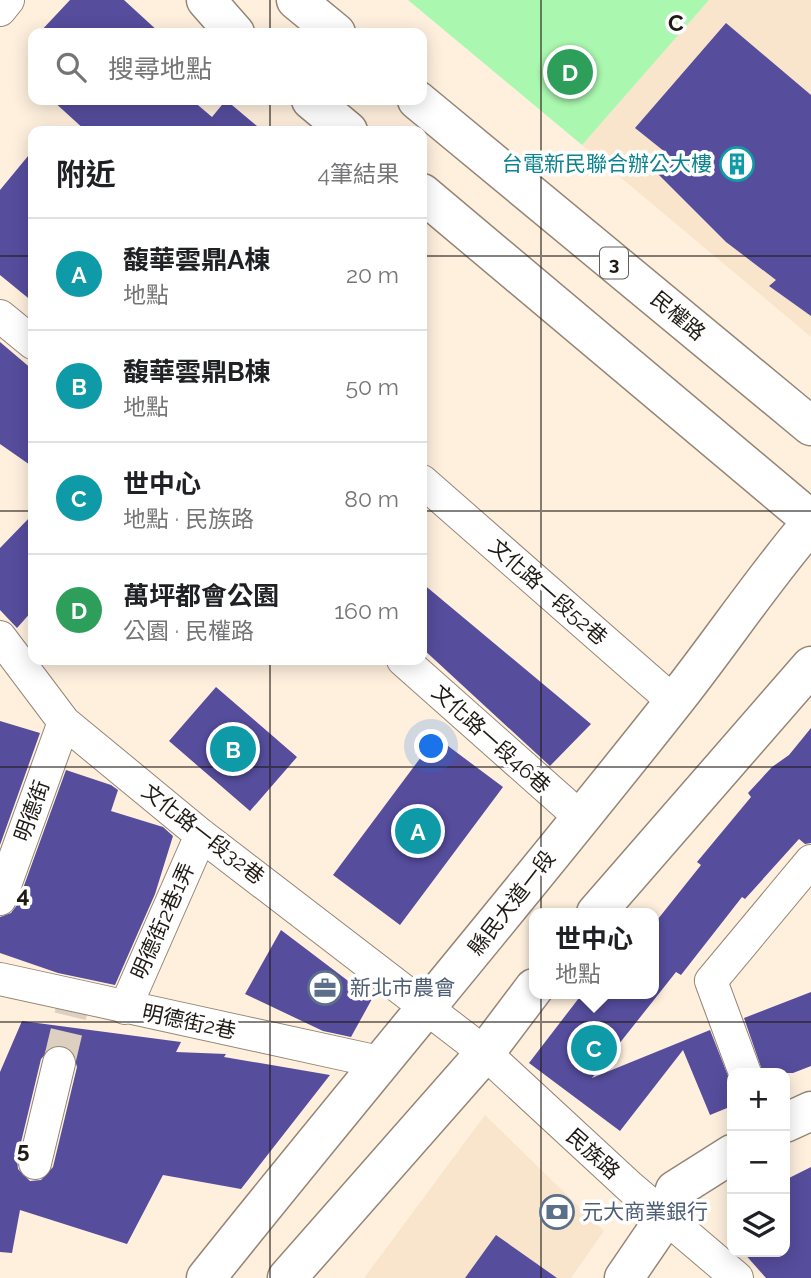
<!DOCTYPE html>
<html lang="zh-TW">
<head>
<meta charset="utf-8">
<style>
	:root { --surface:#fff; --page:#f2f2f2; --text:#202124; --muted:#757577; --line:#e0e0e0; --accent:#0f766e }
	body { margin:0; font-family:Raleway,"Noto Sans TC",sans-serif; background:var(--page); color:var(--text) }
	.controls { position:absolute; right:21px; bottom:21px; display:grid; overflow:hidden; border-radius:14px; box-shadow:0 4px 18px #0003 }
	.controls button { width:63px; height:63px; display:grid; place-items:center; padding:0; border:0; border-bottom:2px solid var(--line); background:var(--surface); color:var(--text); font:35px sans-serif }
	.you { position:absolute; left:432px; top:747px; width:24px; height:24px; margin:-18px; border:5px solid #fff; border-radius:50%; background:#1a73e8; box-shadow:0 0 0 10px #1a73e833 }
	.badge { display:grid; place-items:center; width:46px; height:46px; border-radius:50%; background:var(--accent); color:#fff; font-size:23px; font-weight:700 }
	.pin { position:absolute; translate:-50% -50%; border:4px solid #fff; box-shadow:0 2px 7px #0006 }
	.popup { position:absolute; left:529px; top:908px; width:130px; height:91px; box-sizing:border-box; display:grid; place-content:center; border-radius:14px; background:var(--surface); filter:drop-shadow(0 2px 5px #0005); font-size:23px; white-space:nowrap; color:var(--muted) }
	.popup b { font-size:26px; color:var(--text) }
	.popup::after { content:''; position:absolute; left:50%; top:100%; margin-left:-14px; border:14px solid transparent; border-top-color:var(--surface) }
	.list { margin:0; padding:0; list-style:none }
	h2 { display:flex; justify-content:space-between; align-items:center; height:91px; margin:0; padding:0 28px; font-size:30px }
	h2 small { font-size:23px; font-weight:400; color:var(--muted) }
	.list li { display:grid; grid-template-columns:46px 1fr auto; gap:21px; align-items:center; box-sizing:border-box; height:112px; padding:0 28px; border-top:2px solid var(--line) }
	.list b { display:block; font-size:26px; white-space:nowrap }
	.list p { margin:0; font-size:23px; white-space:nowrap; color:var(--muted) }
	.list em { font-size:23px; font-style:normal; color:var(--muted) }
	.icon { flex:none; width:38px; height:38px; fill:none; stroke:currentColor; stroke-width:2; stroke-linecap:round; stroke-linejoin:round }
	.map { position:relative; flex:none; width:811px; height:1278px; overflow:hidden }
	.search { position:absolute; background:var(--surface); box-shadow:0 4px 18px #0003; left:28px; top:28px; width:399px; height:77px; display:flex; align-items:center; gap:18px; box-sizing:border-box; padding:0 24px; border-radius:14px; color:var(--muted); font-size:26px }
	.panel { position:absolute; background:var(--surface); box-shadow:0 4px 18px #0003; left:28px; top:126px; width:399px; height:539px; border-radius:14px }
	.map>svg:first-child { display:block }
	.built { fill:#f8e5cc }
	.green { fill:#aaf7af }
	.building { fill:#564d9d; fill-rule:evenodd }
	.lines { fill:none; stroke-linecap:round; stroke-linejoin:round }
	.minor-tunnel { stroke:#ddd0c0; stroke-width:32; stroke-dasharray:32 16; stroke-linecap:butt }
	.minor-casing { stroke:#948676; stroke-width:34 }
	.major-casing { stroke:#948676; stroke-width:41 }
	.minor { stroke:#fff; stroke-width:32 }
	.major { stroke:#fff; stroke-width:38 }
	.grid { fill:none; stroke:#1f1a14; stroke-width:2; stroke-opacity:0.55 }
	.labels { text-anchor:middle; stroke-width:7; stroke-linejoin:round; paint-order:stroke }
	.shield { fill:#fff; stroke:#625f5a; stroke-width:2 }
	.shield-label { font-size:19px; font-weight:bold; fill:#1f1a14 }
	.culture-label { font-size:21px; fill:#0d838f; stroke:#fff; text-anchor:end }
	.street-label { font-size:21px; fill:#1f1a14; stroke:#fff }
	.service-label { font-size:21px; fill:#4e5e75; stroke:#fff; text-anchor:start }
	.grid-label { font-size:23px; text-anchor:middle; font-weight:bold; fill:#1f1a14; stroke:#fff; stroke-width:7; stroke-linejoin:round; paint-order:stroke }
</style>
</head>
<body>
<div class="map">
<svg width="811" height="1278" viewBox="0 0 811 1278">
	<rect width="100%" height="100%" fill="#fff0de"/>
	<path class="built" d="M709,0H811V337L582,145Z
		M485,1115L604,1231L571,1278H364Z"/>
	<path class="green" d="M408,0H709L582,145Z"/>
	<path class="building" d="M70,0H124L160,33H39Z
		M726,23L811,95V316L769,286L776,280L726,242L657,173L670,156L635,128Z
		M52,100H192L212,117L226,100L263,131H86Z
		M33,150V302L0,275V190Z
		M0,342L33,370V467L0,444Z
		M33,514V610L17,628L0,610V548Z
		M422,583L591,724L550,766L422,648Z
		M216,687L297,757L250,811L169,741Z
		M0,721L40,733L0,845Z
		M811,728V843L805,844L799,839L745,899L742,897L681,975L676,972L592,1078L710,1030L732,1086V1106L710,1115L683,1050L620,1131L529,1063L582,994H654V924L701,865L697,862L751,797L748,793L772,767L789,755Z
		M436,737L503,787L400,925L333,875Z
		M66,770L111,785L118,790L111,811L163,827L173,836L155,894L115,985L58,973L0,953V917L11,913L17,905Z
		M281,930L372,999L351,1037L323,1031L245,994Z
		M811,992V1066L793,1073H763L744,1018Z
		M22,1021L181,1042L176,1052L226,1054L224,1057L330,1075L241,1189L163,1175L127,1244L20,1210L12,1253L0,1252V1072ZM64,1045L72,1050L77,1067L53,1167L41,1180L30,1181L18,1169L17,1159L41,1059L53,1046Z
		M811,1167V1278H766L743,1252H785V1180Z
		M496,1235L557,1278H465Z"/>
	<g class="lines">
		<path class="minor-tunnel" d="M59,1063L75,996"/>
		<g class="minor-casing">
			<path id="minor" d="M0,10L8,0
				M0,316L33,343
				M422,481L674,702
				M0,637L64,722L201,835L485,1053L630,1187L737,1278
				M403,660L580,817
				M0,899L64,722
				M0,979L379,1062
				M125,1008L201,835
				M745,1073L711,981L811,861
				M35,1163L59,1063"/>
		</g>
		<g class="major-casing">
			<path id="major" d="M206,0L235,33
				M296,0L336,33
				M311,100L348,131
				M417,100L811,426
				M422,193L811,520
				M596,913L811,666
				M785,1123L811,1111
				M206,1278C360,1085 520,897 673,703C720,644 762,580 811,523
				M287,1278L485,1053L534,988
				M624,1278L665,1218L675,1190L732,1154"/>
		</g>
		<use href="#minor" class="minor"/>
		<use href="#major" class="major"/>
	</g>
	<path class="grid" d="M270,0V33M541,0V1278M270,100V131M0,256H33M422,256H811M0,511H33M422,511H811M270,660V1278M0,767H811M0,1022H811"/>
	<defs>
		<g id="building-ring" transform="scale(1.75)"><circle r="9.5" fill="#fff" stroke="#0f9aa8" stroke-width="1.5"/><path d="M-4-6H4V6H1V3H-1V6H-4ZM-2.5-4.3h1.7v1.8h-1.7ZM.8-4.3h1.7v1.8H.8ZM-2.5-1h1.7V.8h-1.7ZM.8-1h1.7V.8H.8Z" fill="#0f9aa8"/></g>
		<g id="office-ring" transform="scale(1.75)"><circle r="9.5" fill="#fff" stroke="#5c6f8a" stroke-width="1.5"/><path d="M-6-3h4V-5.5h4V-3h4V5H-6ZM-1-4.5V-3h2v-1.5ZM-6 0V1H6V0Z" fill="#5c6f8a"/></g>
		<g id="bank-ring" transform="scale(1.75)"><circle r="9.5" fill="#fff" stroke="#5c6f8a" stroke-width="1.5"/><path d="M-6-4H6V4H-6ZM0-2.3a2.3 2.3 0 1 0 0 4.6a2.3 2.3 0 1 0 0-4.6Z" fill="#5c6f8a"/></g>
	</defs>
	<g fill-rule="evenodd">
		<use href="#building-ring" x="737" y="164"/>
		<use href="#office-ring" x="325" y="988"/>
		<use href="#bank-ring" x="557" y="1212"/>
	</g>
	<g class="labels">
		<rect class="shield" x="600" y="247.5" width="28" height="31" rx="5"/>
		<g class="shield-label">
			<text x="614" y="270">3</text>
		</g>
		<g class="culture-label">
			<text x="712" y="171">台電新民聯合辦公大樓</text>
		</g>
		<g class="street-label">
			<text transform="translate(678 316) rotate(40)" y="7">民權路</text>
			<text transform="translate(548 592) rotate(41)" y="7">文化路一段52巷</text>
			<text transform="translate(491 739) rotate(42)" y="7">文化路一段46巷</text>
			<text transform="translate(32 811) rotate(-70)" y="7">明德街</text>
			<text transform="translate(203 834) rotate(38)" y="7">文化路一段32巷</text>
			<text transform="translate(512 903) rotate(-52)" y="7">縣民大道一段</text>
			<text transform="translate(163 921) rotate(-66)" y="7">明德街2巷1弄</text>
			<text transform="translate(189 1022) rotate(12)" y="7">明德街2巷</text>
			<text transform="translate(593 1154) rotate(42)" y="7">民族路</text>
		</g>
		<g class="service-label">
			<text x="350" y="995">新北市農會</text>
			<text x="582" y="1219">元大商業銀行</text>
		</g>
	</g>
	<g class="grid-label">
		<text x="676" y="31">C</text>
		<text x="23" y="903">4</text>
		<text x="23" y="1158">5</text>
	</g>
</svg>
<div class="controls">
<button>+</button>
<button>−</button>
<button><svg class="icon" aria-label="layers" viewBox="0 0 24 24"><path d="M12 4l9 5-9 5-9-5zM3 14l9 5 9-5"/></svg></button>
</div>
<div class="you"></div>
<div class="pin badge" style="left:418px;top:831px;background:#0f9aa8">A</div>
<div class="pin badge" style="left:233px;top:749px;background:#0f9aa8">B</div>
<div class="pin badge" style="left:594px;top:1048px;background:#0f9aa8">C</div>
<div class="popup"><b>世中心</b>地點</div>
<div class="pin badge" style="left:570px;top:72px;background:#2e9e5b">D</div>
<div class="search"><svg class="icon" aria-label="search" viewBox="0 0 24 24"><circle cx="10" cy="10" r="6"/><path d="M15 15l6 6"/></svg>搜尋地點</div>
<section class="panel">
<h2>附近<small>4筆結果</small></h2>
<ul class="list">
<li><span class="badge" style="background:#0f9aa8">A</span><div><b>馥華雲鼎A棟</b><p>地點</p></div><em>20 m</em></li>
<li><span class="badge" style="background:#0f9aa8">B</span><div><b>馥華雲鼎B棟</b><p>地點</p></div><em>50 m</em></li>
<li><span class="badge" style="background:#0f9aa8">C</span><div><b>世中心</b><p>地點 · 民族路</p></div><em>80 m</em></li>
<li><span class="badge" style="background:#2e9e5b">D</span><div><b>萬坪都會公園</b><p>公園 · 民權路</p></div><em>160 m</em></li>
</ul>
</section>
</div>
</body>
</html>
